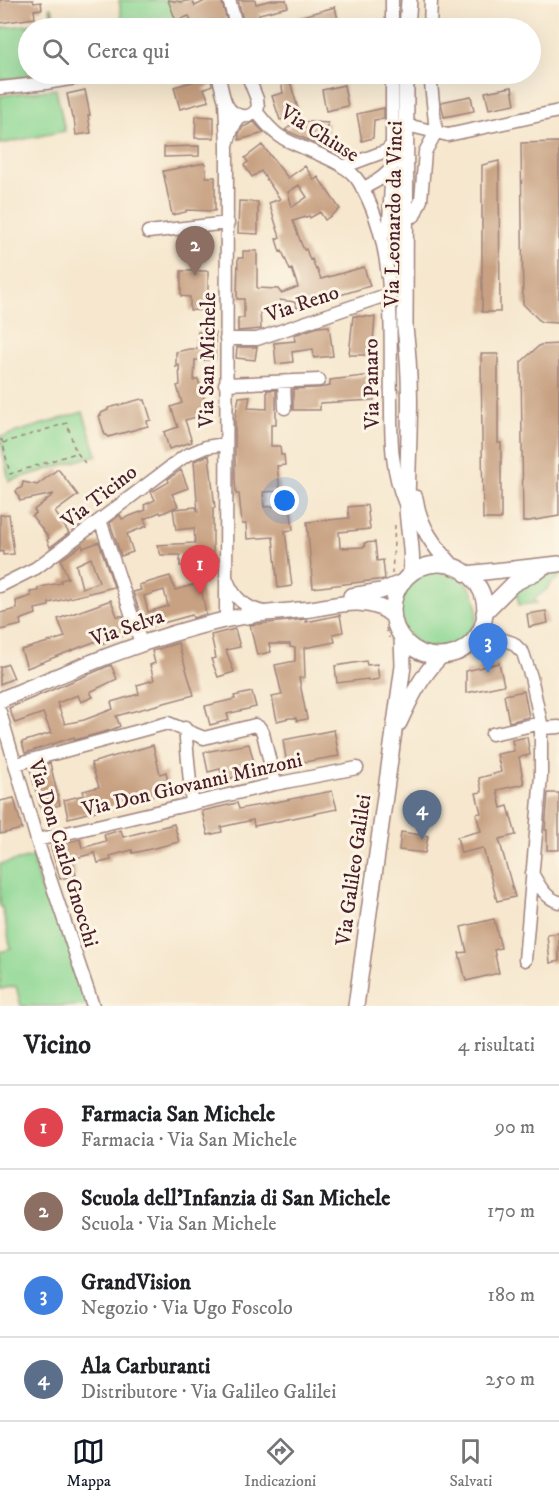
<!DOCTYPE html>
<html lang="it">
<head>
<meta charset="utf-8">
<style>
	:root { --surface:#fff; --page:#f6f6f6; --text:#202124; --muted:#757577; --line:#e0e0e0; --accent:#111827 }
	body { margin:0; font-family:"IM FELL DW Pica",serif; background:var(--page); color:var(--text) }
	.you { position:absolute; left:285px; top:501px; width:21px; height:21px; margin:-15px; border:4px solid #fff; border-radius:50%; background:#1a73e8; box-shadow:0 0 0 9px #1a73e833 }
	.badge { display:grid; place-items:center; width:39px; height:39px; border-radius:50%; background:var(--accent); color:#fff; font-size:20px; font-weight:700 }
	.pin { position:absolute; translate:-50% -50px; filter:drop-shadow(0 2px 3px #0008) }
	.pin::after { content:''; position:absolute; top:32px; width:21px; height:18px; background:inherit; clip-path:polygon(0 0,100% 0,50% 100%) }
	.list { margin:0; padding:0; list-style:none }
	h2 { display:flex; justify-content:space-between; align-items:center; height:78px; margin:0; padding:0 24px; font-size:26px }
	h2 small { font-size:20px; font-weight:400; color:var(--muted) }
	.list li { display:grid; grid-template-columns:39px 1fr auto; gap:18px; align-items:center; box-sizing:border-box; height:84px; padding:0 24px; border-top:2px solid var(--line) }
	.list b { display:block; font-size:22px; white-space:nowrap }
	.list p { margin:0; font-size:20px; white-space:nowrap; color:var(--muted) }
	.list em { font-size:20px; font-style:normal; color:var(--muted) }
	.icon { flex:none; width:33px; height:33px; fill:none; stroke:currentColor; stroke-width:2; stroke-linecap:round; stroke-linejoin:round }
	.map { position:relative; flex:none; width:559px; height:1006px; overflow:hidden }
	.search { position:absolute; background:var(--surface); box-shadow:0 6px 24px #0002; left:18px; right:18px; top:18px; height:66px; display:flex; align-items:center; gap:15px; box-sizing:border-box; padding:0 21px; border-radius:33px; color:var(--muted); font-size:22px }
	.sheet { height:414px; background:var(--surface) }
	nav { display:flex; justify-content:space-around; align-items:center; box-sizing:border-box; height:84px; border-top:2px solid var(--line); background:var(--surface); font-size:16px; color:var(--muted) }
	nav a { display:grid; justify-items:center; gap:3px }
	nav .on { color:var(--accent) }
	.map>svg:first-child { display:block }
	.green { fill:#8cd793; stroke:#6b7b5f; stroke-width:1.5 }
	.building { fill:#c8a182; fill-rule:evenodd }
	.lines { fill:none; stroke-linecap:round; stroke-linejoin:round }
	.minor-casing { stroke:#a0837c; stroke-width:15 }
	.major-casing { stroke:#a0837c; stroke-width:18 }
	.path { stroke:#a0837c; stroke-width:1.5; stroke-dasharray:4.5 4.5; stroke-linecap:butt }
	.minor { stroke:#fff; stroke-width:12 }
	.major { stroke:#fff; stroke-width:15 }
	.labels { text-anchor:middle; stroke-width:6; stroke-linejoin:round; paint-order:stroke }
	.street-label { font-size:21px; fill:#4a1f2b; stroke:#fcf5e5 }
</style>
</head>
<body>
<div class="map">
<svg width="559" height="1006" viewBox="0 0 559 1006">
	<rect width="100%" height="100%" fill="#fcf5e5"/>
	<filter id="ink" filterUnits="userSpaceOnUse"><feTurbulence type="fractalNoise" baseFrequency=".0167" numOctaves="2"/><feDisplacementMap in="SourceGraphic" scale="12" xChannelSelector="R" yChannelSelector="G"/><feConvolveMatrix kernelMatrix="1 2 1 2 8 2 1 2 1" color-interpolation-filters="sRGB"/></filter>
	<filter id="wash" filterUnits="userSpaceOnUse"><feTurbulence type="fractalNoise" baseFrequency=".008" numOctaves="4" result="noise"/><feDisplacementMap in="SourceGraphic" scale="24" xChannelSelector="R" yChannelSelector="G"/><feGaussianBlur stdDeviation="1.35" result="paint"/><feColorMatrix in="noise" values="0 0 0 0 0 0 0 0 0 0 0 0 0 0 0 0 0 1.4 0 .05"/><feComposite in="paint" operator="in"/></filter>
	<g filter="url(#wash)">
		<rect width="100%" height="100%" fill="#f6e7ce"/>
		<path class="green" d="M119,0H181L194,28H123Z
			M50,7L52,8L56,28H28V74H46L0,80V28L52,22Z
			M56,89L65,131L0,144V96Z
			M83,412L97,455L9,481L0,437Z
			M559,570V578L553,581L546,590L535,598V601L537,603L519,605L516,588L542,575Z
			M399 610a39 39 0 1 1 78 0a39 39 0 1 1-78 0Z
			M33,857C37,873 39,900 55,909L91,1006H21L16,986L0,989V952L11,949L2,907L0,906V864Z"/>
		<g id="blocks">
			<path class="building" d="M0,0H33L34,3L41,2L42,9L34,10L35,18L0,23Z
				M168,0L182,2L192,0L195,6L207,0H221L229,28H194L189,16L176,21Z
				M238,0H255L256,4L272,0H286L288,7L259,14L262,28H245Z
				M335,7L340,28H278L277,26L296,21L295,18Z
				M199,74H210L212,85L204,89L209,101L180,109L174,87L202,79Z
				M280,74H288L300,116L280,120L272,96L283,93Z
				M344,85L348,106L326,111L322,90Z
				M512,87L515,104L489,109L485,92Z
				M85,90L90,115H88L91,133L76,135L74,118H72L67,94Z
				M471,96L474,111L444,117L441,102Z
				M384,108V119L374,120L373,138L362,141L357,114Z
				M196,116L214,117V138H195Z
				M297,121L328,123L326,148L285,130Z
				M254,122L264,133L239,140V134L243,127Z
				M559,142V323L541,322L523,304L521,143Z
				M262,145L288,178L305,166L314,180L318,177L340,209L325,220L320,212L310,218L309,216L293,221L301,243L304,250L306,249L310,260L312,259L316,270L317,269L321,279L364,267L370,286L297,308L295,302L280,300L279,307H274V311L260,310L261,329L238,331V318H244V299H237L238,258H243V251H257V288L278,289L281,293L298,287L292,269L290,270L282,251L280,252L276,239L280,237L269,203L280,199L261,171L252,177L244,165L248,162L245,158ZM299,185L307,197L292,207L288,192Z
				M199,146V156L164,157V147Z
				M499,161L500,312H482V165Z
				M205,163L206,177H215V211L186,210V212L172,215L163,171Z
				M239,201L258,202V234L238,233Z
				M181,271H208V311L190,310V297L181,296Z
				M353,316L375,317L372,355H349Z
				M329,326L333,356L314,358L313,349L292,352L293,362L276,364L274,343L295,341L294,335L318,327Z
				M198,332L215,333V360H195L194,381L198,379L207,408L202,411L204,415L185,420L192,442L169,449L164,432L178,427L171,407L182,403L177,386L180,385L179,365L176,367V352L189,349H197Z
				M559,344V516L523,522L521,362L540,345Z
				M237,347H257L255,360L236,358Z
				M481,354H498V443H501V519H483Z
				M372,375L374,400L320,403V410H293V389L319,388L330,386V380Z
				M267,390H276V425H271V446H280L281,455H284L285,465L277,466L280,491L263,492L264,507L290,505L293,530L285,531L292,586L278,588L273,537L247,539L246,524H242L239,494H236L235,479V419L239,397L250,396L248,408L267,409Z
				M141,399L142,400H145L151,420L147,421L148,426L108,437L107,435H105L99,416L101,415V413L108,410V408Z
				M209,455L215,508H213V567L180,566V555H161L157,545L195,543L194,528L176,530L173,509L196,507L198,513L194,461Z
				M58,469L78,495L55,512L69,533L50,547L47,540L49,538L32,516L36,513L34,510L54,494L20,501L16,491L22,487L23,482L37,485Z
				M181,470L188,488L172,494L178,506L161,514L160,512L144,519L147,526L127,534L133,552L121,556L110,523L120,515L122,519L146,510L144,505L155,500L151,492L169,482L168,479Z
				M367,505L370,529L339,532L340,548L365,547L364,543L375,542L377,561L383,560L385,579L313,588L307,522L349,518L348,507Z
				M9,514L14,554L3,555V551L0,552V515Z
				M99,542L114,587L49,603V606L35,609L36,614L20,620L21,625L0,630V613L17,609L16,601L31,596L30,592L38,591V588L45,586L61,583V580L68,578L61,560L82,545L83,548ZM91,558L99,582L82,588L76,565Z
				M170,576L175,590L200,583L206,614L193,618L192,615L145,628L133,592L141,590L139,585ZM164,590L168,606L148,612L144,596Z
				M111,600L117,616H123L129,633L101,644L99,640L27,668L21,650L65,637L58,619Z
				M546,611L548,623L529,627L527,614Z
				M340,615L343,632L333,634L335,642L304,648L305,677L299,678L307,719L297,721L296,718H289L277,721L272,697L282,695L275,665L295,661V648L290,647V644H269L271,652L257,655L250,625L306,619V622Z
				M235,629L240,647L226,650L234,672L218,677L211,659L216,658L211,635Z
				M178,643L194,695L116,716L120,726L111,730L75,740L74,737L25,753L22,742L51,733L43,713L15,723L9,708L111,665L117,679L90,692L93,697L81,702L78,695L57,703L65,724L84,720L113,709L111,702L139,694L137,685L154,680L150,665L155,663L152,651Z
				M366,661L367,665L377,664L379,679L368,681V679L337,683L335,666Z
				M499,663L504,685L466,693V671Z
				M8,664L14,678L0,684V667Z
				M524,691L529,717L509,722L504,695Z
				M252,692L256,707L227,714L229,720L210,725L205,706L235,699L234,696Z
				M334,730L339,756L287,765L283,740Z
				M527,737L530,755L519,757L524,784L497,790L501,808L508,806L516,835L499,839L515,897L497,901L483,848L461,853L457,837L481,831L476,814L481,813L476,793L482,792L479,778L501,772L497,754L514,751L512,740Z
				M249,744L254,763L242,765L244,775L223,780L220,769L208,772L204,752Z
				M153,745L160,774L166,772L170,792L68,818L64,800L84,795L83,791L99,787L91,763Z
				M50,763L60,805L41,810L30,769Z
				M332,791L337,809L254,826L253,820L221,827L222,832L208,835L202,811L237,803L239,809Z
				M548,793H559V850H547V830H545Z
				M14,798L22,829L0,834V801Z
				M174,824L179,842L142,851L133,853L132,850L110,856L111,860L98,863L95,853L72,859L76,875L60,879L51,847L80,839L82,848L106,841L104,835L121,830L123,837Z
				M401,832L428,836L425,853L399,850Z
				M494,919L501,948L494,950L499,973L466,981L459,953L467,952L461,927Z
				M559,933V961L550,963L547,935Z"/>
		</g>
	</g>
	<g filter="url(#ink)">
		<use href="#blocks" fill-opacity="0" stroke="#a0837c" stroke-width="1.5"/>
		<g class="lines">
			<g class="minor-casing">
				<path id="minor" d="M229,0L237,28
					M392,28V0
					M430,28L431,0
					M218,74C223,89 222,114 243,116C250,117 255,113 258,107L257,99L247,74
					M430,74L436,132
					M0,88L46,83L100,74
					M225,102L227,145C231,133 232,123 243,116
					M256,111C264,121 270,130 281,137C304,151 345,159 359,182C399,248 389,332 391,405C391,441 391,470 405,504
					M415,127L448,135L559,111
					M343,167L386,151L392,145V74
					M362,188C384,180 395,168 402,146
					M414,216L421,200L425,152L436,132
					M148,232L228,223
					M382,237L389,223L391,183
					M226,339H257L389,294
					M284,382L285,408
					M225,384L319,380
					M100,520L141,643
					M227,580C234,598 245,608 264,612
					M0,586L36,568L185,456L206,447L225,444
					M226,619L227,145
					M483,624L492,636L513,643L523,653L531,677L541,723V776L525,960
					M474,640L492,636
					M0,712L37,840L93,1006
					M185,728L192,804
					M542,728L559,727
					M492,734L541,723
					M16,764L168,723L204,738L255,725L260,728L263,733L275,784
					M37,840L275,784L357,768
					M532,873C539,885 545,898 559,902"/>
			</g>
			<g class="major-casing">
				<path id="major" d="M407,28L409,0
					M406,74L405,328C413,387 408,446 407,504C407,528 414,550 411,573
					M415,498C419,527 434,546 453,567
					M393 610a46 46 0 1 1 92 0a46 46 0 1 1-92 0Z
					M466,574L559,564
					M351,596L381,591L403,582
					M484,613L513,584L540,570
					M0,700C74,669 145,638 224,620C253,613 281,612 311,609C338,605 371,595 393,616
					M399,723C410,699 421,676 441,656
					M356,1006L403,666L402,637"/>
			</g>
			<path class="path" d="M0,440H2L10,474L76,453
				M3,443L67,423L75,450L85,463
				M392,574L395,525
				M386,628L389,638
				M450,663L464,659L475,651"/>
			<use href="#minor" class="minor"/>
			<use href="#major" class="major"/>
		</g>
	</g>
	<g class="labels">
		<g class="street-label">
			<text transform="translate(320 133) rotate(32)" y="7">Via Chiuse</text>
			<text transform="translate(393 214) rotate(-89)" y="7">Via Leonardo da Vinci</text>
			<text transform="translate(302 303) rotate(-19)" y="7">Via Reno</text>
			<text transform="translate(207 360) rotate(-89)" y="7">Via San Michele</text>
			<text transform="translate(371 384) rotate(-91)" y="7">Via Panaro</text>
			<text transform="translate(99 496) rotate(-38)" y="7">Via Ticino</text>
			<text transform="translate(127 627) rotate(-19)" y="7">Via Selva</text>
			<text transform="translate(192 784) rotate(-13)" y="7">Via Don Giovanni Minzoni</text>
			<text transform="translate(64 853) rotate(73)" y="7">Via Don Carlo Gnocchi</text>
			<text transform="translate(353 870) rotate(-82)" y="7">Via Galileo Galilei</text>
		</g>
	</g>
</svg>
<div class="you"></div>
<div class="pin badge" style="left:200px;top:595px;background:#e0444e">1</div>
<div class="pin badge" style="left:195px;top:276px;background:#8d6e63">2</div>
<div class="pin badge" style="left:488px;top:673px;background:#3f7fe0">3</div>
<div class="pin badge" style="left:422px;top:840px;background:#5c6f8a">4</div>
<div class="search"><svg class="icon" aria-label="search" viewBox="0 0 24 24"><circle cx="10" cy="10" r="6"/><path d="M15 15l6 6"/></svg>Cerca qui</div>
</div>
<section class="sheet">
<h2>Vicino<small>4 risultati</small></h2>
<ul class="list">
<li><span class="badge" style="background:#e0444e">1</span><div><b>Farmacia San Michele</b><p>Farmacia · Via San Michele</p></div><em>90 m</em></li>
<li><span class="badge" style="background:#8d6e63">2</span><div><b>Scuola dell'Infanzia di San Michele</b><p>Scuola · Via San Michele</p></div><em>170 m</em></li>
<li><span class="badge" style="background:#3f7fe0">3</span><div><b>GrandVision</b><p>Negozio · Via Ugo Foscolo</p></div><em>180 m</em></li>
<li><span class="badge" style="background:#5c6f8a">4</span><div><b>Ala Carburanti</b><p>Distributore · Via Galileo Galilei</p></div><em>250 m</em></li>
</ul>
</section>
<nav>
<a class="on"><svg class="icon" aria-label="map" viewBox="0 0 24 24"><path d="M3 6l6-2 6 2 6-2v14l-6 2-6-2-6 2zM9 4v14M15 6v14"/></svg>Mappa</a>
<a><svg class="icon" aria-label="directions" viewBox="0 0 24 24"><path d="M12 3l9 9-9 9-9-9zM9 14v-3h6M13 9l2 2-2 2"/></svg>Indicazioni</a>
<a><svg class="icon" aria-label="saved" viewBox="0 0 24 24"><path d="M7 4h10v16l-5-4-5 4z"/></svg>Salvati</a>
</nav>
</body>
</html>
